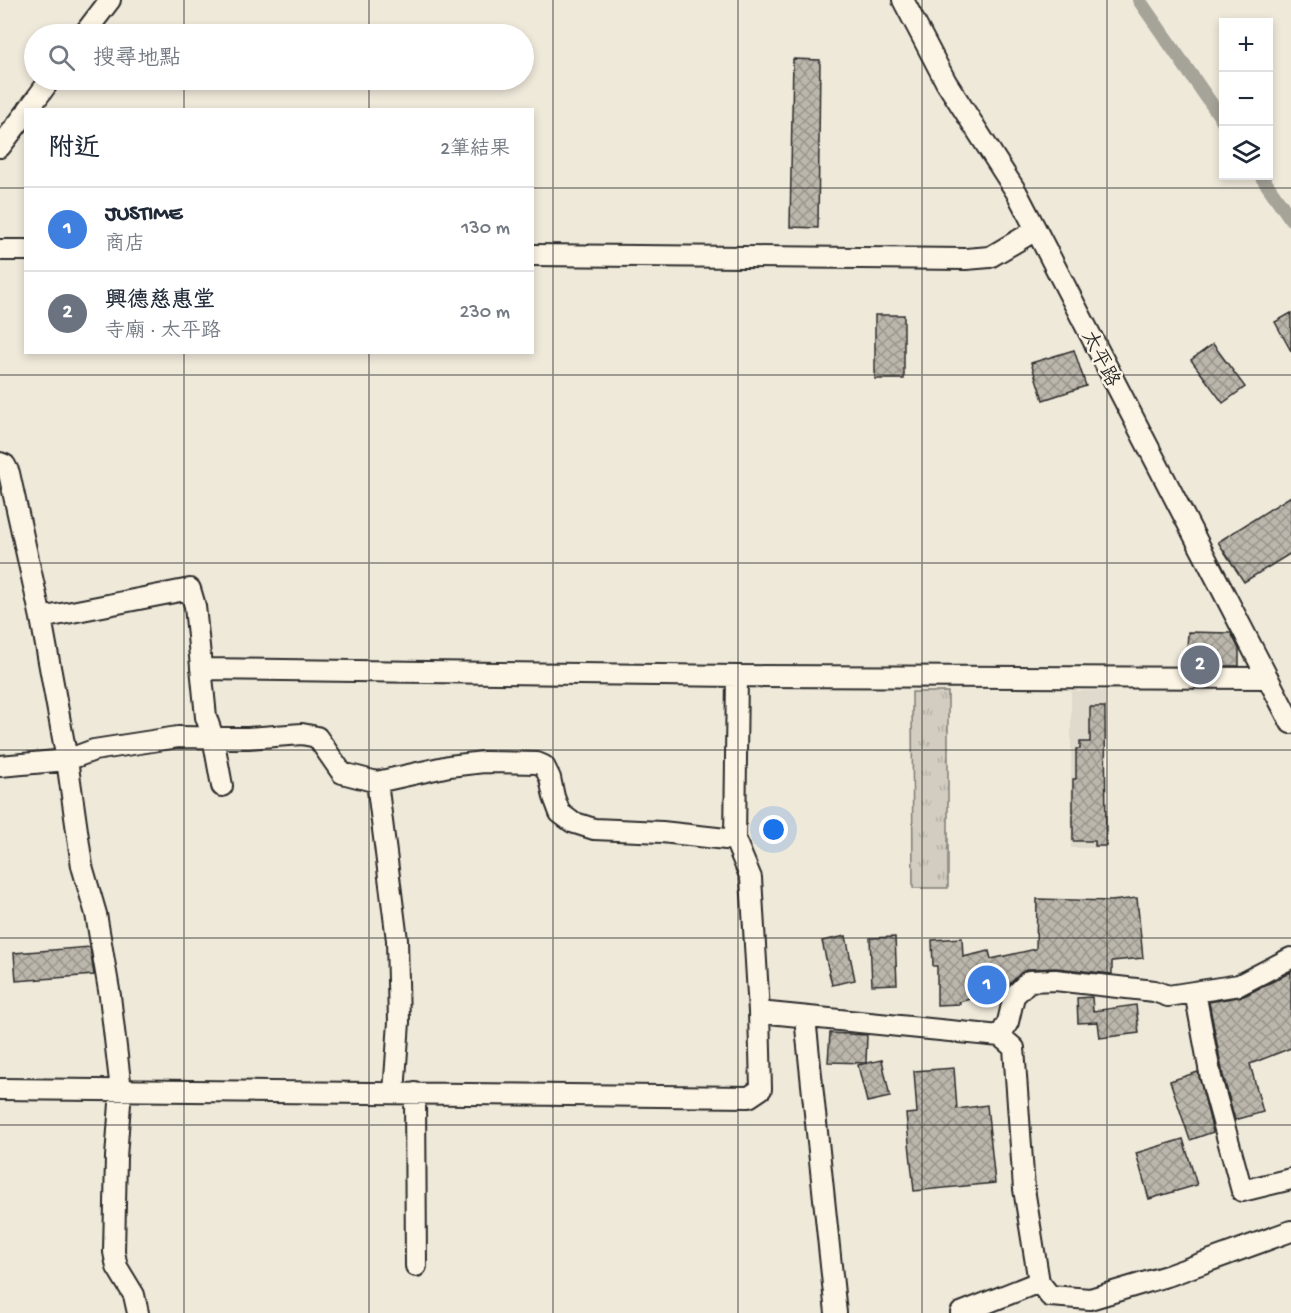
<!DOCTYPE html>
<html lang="zh-TW">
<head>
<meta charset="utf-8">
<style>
	:root { --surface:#fff; --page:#f6f6f7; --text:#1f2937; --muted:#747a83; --line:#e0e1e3; --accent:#2b2b2b }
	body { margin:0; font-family:"Gochi Hand","LXGW WenKai TC",sans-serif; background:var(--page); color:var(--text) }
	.controls { position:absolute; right:18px; top:18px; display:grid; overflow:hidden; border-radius:0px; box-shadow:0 3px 9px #0003 }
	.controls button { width:54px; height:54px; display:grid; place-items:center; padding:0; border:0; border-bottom:2px solid var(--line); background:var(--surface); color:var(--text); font:30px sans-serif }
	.you { position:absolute; left:774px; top:830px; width:21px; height:21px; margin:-15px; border:4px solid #fff; border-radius:50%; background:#1a73e8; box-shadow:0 0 0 9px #1a73e833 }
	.badge { display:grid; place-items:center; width:39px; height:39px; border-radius:50%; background:var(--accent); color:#fff; font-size:20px; font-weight:700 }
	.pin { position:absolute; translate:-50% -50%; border:3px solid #fff; box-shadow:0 2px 6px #0006 }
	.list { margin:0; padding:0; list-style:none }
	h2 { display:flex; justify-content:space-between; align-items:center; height:78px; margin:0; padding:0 24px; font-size:26px }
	h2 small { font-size:20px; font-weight:400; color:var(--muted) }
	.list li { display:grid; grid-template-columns:39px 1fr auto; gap:18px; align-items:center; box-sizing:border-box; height:84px; padding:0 24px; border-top:2px solid var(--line) }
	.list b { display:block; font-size:22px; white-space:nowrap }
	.list p { margin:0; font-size:20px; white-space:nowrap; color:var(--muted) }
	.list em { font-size:20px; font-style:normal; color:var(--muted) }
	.icon { flex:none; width:33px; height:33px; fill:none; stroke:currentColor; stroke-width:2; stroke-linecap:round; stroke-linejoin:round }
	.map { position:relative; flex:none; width:1291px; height:1313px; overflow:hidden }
	.search { position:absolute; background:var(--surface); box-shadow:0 3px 9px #0003; left:24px; top:24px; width:510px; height:66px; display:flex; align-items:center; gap:15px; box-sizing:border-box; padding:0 21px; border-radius:33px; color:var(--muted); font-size:22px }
	.panel { position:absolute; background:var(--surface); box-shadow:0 3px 9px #0003; left:24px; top:108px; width:510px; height:246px; border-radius:0px }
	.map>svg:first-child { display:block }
	.built { fill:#e0dacc }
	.grass { fill:url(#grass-tufts); stroke:#7e7c76; stroke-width:1.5 }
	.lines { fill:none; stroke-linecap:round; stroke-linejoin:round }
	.canal { stroke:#a6a399; stroke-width:14 }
	.building { fill:url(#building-cross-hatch); stroke:#2b2b2b; stroke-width:1.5 }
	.minor-casing { stroke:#2b2b2b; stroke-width:24 }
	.minor { stroke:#fcf5e5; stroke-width:20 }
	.grid { fill:none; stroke:#2b2b2b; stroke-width:1.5; stroke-opacity:0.55 }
	.labels { text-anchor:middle; stroke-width:5; stroke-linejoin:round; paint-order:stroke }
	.street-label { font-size:20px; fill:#2b2b2b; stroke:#fcf5e5 }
</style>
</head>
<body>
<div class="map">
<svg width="1291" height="1313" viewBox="0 0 1291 1313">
	<defs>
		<pattern id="grass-tufts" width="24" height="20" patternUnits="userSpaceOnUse" patternTransform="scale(1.5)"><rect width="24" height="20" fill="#d2cdc0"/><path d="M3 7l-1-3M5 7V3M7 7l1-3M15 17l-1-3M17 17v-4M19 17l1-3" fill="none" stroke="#b4b0a5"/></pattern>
		<pattern id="building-cross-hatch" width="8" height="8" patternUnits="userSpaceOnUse" patternTransform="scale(1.5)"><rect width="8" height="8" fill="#bcb7ac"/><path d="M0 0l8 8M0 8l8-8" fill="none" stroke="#99958c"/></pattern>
	</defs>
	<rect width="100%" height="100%" fill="#efe9da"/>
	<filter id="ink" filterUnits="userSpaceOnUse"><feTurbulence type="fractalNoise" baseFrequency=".0167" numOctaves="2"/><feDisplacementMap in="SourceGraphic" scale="12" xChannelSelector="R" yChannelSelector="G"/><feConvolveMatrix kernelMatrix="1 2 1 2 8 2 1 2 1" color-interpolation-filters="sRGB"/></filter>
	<g filter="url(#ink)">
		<path class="built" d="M1071,691H1106L1107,848H1071Z"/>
		<path class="grass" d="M912,692H948V888H913Z"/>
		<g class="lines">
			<path class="canal" d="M1139,0L1224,122
				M1261,176L1291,219"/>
		</g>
		<path class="building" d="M793,59L820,60L818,228L790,227Z
			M1291,313V351L1275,322Z
			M875,315H904V379H875Z
			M1213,344L1245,387L1223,403L1191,360Z
			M1074,350L1086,386L1043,400L1031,363Z
			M1291,496V553L1244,582L1218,542Z
			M1188,632L1231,633L1239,649V666H1186Z
			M1090,707H1105L1106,846H1095V841H1073V779H1076V749H1080V742H1090Z
			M1137,898L1143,958L1112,961V974L1056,968L1029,969L1021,973L1004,990L959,1002L960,1004L937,1005V966H933L932,940L962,938L963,957L989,951L991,959L1036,949L1037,899L1111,901Z
			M846,936L855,980L832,985L822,941Z
			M895,937L897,984L872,985L870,938Z
			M90,947L94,975L16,981L14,953Z
			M1291,972V1048L1250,1064L1263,1112L1235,1120L1223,1075L1209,1002L1244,996Z
			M1092,997L1093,1011L1136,1005L1139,1033L1100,1038L1098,1022L1078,1023L1077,998Z
			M830,1033L867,1035L866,1063L828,1062Z
			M882,1060L890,1097L867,1102L858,1065Z
			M954,1068L957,1109L987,1105L995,1183L914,1191L906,1114L917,1113L914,1071Z
			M1198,1072L1213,1132L1190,1140L1170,1081Z
			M1183,1139L1197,1185L1149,1199L1136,1153Z"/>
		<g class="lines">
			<g class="minor-casing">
				<path id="minor" d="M903,0L946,82L1017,193L1291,723
					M84,34L110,0
					M28,110L50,80
					M0,147L26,113
					M0,250H26
					M532,255L966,259L990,257L1036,230
					M0,463L5,465L9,473L41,618L67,760L82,866L96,914L110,996L121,1090L116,1157L114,1252L117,1267L134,1295L138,1313
					M41,618L190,589L195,606L206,717L213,737L222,786
					M201,669L737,676L1268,678
					M737,676L735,840L751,878L759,1012L1000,1036L1008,1022L1014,996L1029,981L1055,980L1154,991L1168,996L1239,985L1291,958
					M0,766L67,760L94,750L178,737L248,738L302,734L317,737L342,773L377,782L449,766L484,762L537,763L544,766L550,778L554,797L560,813L572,822L594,829L662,832L735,840
					M377,782L397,940L399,1022L394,1093
					M1195,992L1211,1078L1242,1191L1291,1179
					M805,1018L836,1313
					M1000,1036L1014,1048L1024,1189L1039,1282L1050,1296L1090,1299L1170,1275L1291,1231
					M0,1089L749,1097L761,1089L759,1012
					M415,1093L416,1266
					M961,1313L1039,1282"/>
			</g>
			<use href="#minor" class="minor"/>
		</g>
	</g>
	<path class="grid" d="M184,0V34M369,0V34M553,0V1313M738,0V1313M922,0V1313M1107,0V1313M184,80V110M369,80V110M0,188H26M532,188H1291M184,352V1313M369,352V1313M0,375H1291M0,563H1291M0,750H1291M0,938H1291M0,1125H1291"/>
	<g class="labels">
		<g class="street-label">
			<text transform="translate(1102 358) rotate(63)" y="7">太平路</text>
		</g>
	</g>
</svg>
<div class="controls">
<button>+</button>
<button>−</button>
<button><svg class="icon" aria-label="layers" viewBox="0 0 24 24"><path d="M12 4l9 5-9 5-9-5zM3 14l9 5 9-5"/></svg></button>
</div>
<div class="you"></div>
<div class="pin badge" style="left:987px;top:985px;background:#3f7fe0">1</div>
<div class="pin badge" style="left:1200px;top:665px;background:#6b7280">2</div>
<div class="search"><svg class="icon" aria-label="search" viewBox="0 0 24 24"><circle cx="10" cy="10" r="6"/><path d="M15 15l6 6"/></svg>搜尋地點</div>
<section class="panel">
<h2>附近<small>2筆結果</small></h2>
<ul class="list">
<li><span class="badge" style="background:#3f7fe0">1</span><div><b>JUSTIME</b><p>商店</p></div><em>130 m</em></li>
<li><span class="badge" style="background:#6b7280">2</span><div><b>興德慈惠堂</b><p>寺廟 · 太平路</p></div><em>230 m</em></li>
</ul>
</section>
</div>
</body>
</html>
